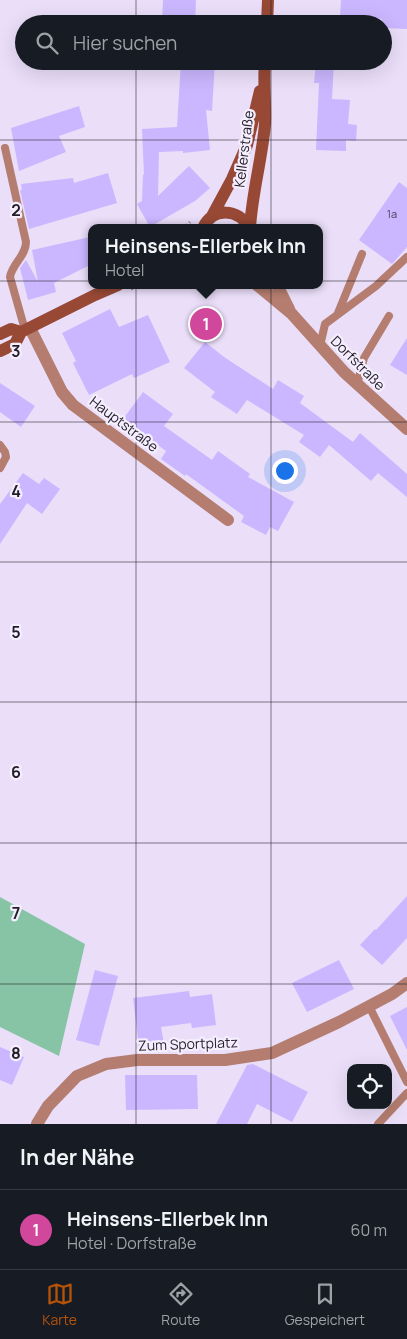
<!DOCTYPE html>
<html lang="de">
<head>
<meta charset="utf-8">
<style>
	:root { --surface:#171b24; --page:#20242c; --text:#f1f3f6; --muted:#9ea1a6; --line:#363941; --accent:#b45309 }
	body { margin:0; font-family:Manrope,sans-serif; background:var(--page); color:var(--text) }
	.controls { position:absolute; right:15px; bottom:15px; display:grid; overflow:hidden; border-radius:10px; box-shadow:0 5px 20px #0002 }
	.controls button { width:45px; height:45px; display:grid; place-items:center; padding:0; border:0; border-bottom:1px solid var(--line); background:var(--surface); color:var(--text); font:25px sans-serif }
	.you { position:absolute; left:284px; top:470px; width:18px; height:18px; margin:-12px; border:4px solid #fff; border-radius:50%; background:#1a73e8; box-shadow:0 0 0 8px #1a73e833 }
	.badge { display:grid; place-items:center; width:32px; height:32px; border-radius:50%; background:var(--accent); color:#fff; font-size:16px; font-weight:700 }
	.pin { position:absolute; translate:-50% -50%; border:2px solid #fff; box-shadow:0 1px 5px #0006 }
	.popup { position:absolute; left:88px; top:224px; width:235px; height:65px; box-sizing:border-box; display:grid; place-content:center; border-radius:10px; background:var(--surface); filter:drop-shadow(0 1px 4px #0005); font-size:16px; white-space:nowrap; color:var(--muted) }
	.popup b { font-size:19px; color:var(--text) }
	.popup::after { content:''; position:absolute; left:50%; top:100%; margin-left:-10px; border:10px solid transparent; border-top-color:var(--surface) }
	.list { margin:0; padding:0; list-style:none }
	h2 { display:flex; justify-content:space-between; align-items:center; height:65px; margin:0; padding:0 20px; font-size:21px }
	h2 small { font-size:16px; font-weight:400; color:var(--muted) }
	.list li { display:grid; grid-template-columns:32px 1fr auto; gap:15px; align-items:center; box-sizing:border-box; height:80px; padding:0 20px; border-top:1px solid var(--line) }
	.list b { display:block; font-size:19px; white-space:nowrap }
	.list p { margin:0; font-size:16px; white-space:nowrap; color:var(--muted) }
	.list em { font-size:16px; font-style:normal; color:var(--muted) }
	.icon { flex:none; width:28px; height:28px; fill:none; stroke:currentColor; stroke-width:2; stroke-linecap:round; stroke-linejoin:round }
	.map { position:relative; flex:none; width:407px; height:1124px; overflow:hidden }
	.search { position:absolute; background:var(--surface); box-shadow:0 5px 20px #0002; left:15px; right:15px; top:15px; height:55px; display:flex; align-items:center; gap:12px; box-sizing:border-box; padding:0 18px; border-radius:28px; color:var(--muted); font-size:19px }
	.sheet { height:145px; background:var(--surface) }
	nav { display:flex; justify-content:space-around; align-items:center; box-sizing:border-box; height:70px; border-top:1px solid var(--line); background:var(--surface); font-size:14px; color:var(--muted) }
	nav a { display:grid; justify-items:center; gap:2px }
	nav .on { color:var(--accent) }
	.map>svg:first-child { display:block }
	.green { fill:#86c4a5 }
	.building { fill:#cab7ff }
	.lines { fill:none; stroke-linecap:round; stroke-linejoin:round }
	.path { stroke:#8a8194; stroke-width:3; stroke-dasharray:5 2.5; stroke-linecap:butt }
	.service { stroke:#b47d6f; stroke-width:8 }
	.minor { stroke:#b47d6f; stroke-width:12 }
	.tertiary { stroke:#b47d6f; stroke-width:12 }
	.secondary { stroke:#984936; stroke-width:12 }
	.grid { fill:none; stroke:#221d27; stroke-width:1; stroke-opacity:0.55 }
	.labels { text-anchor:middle; stroke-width:4.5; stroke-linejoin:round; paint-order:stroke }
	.number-label { font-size:11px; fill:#4c445d }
	.street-label { font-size:14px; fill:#221d27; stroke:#f5eefe }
	.grid-label { font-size:16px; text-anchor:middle; font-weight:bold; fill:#221d27; stroke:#f5eefe; stroke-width:4.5; stroke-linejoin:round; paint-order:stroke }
</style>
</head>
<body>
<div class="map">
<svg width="407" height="1124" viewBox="0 0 407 1124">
	<rect width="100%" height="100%" fill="#eadef9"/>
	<path class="green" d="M0,897L85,944L59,1056L0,1027Z"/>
	<path class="building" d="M163,0H196L195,24H162Z
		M341,0H407V29L383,28L382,19L340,17Z
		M181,61H215L212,111L206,110L210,150L183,153V151L159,152L158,196L189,166L210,188L195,201L150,227L137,204L142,201L143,174L144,175L142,129L177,127Z
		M316,61H334L332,99L350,100L348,124L357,125L356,141L346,140V151L316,150L319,83H314Z
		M79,106L85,127L59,136L66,152L19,171L11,128Z
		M108,173L117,203L29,229L20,190H22L21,184L73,178L74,183Z
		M399,182L407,188V247L392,264L359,240Z
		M90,237L92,244V264L54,283L56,292L28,300L20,268L26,260L38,282L32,250Z
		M110,309L119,327L148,315L170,362L134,378L132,374L89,395L73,363L76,361L62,333Z
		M407,338V375L390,365Z
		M205,342L224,357L273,389L278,380L304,396L300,403L353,442L360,433L407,474V497L378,473L371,481L329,445L320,457L299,442L304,435L247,400L237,414L211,397L215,392L184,368Z
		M0,383L35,406L21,427L0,412Z
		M143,392L173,414L164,426L212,460L218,451L250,474L248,477L294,502L278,531L270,527L266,535L241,522L244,516L186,474L185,476L161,459L166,451L123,419Z
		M23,473L39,484L44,478L60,489L42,514L27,503L0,544V504Z
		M407,896V938L382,965L360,945L375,929L376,930Z
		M339,960L354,989L307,1012L292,983Z
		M95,970L118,976L99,1046L76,1040Z
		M189,991L190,997L212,994L216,1025L192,1028L191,1023L161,1027L164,1044L139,1047L133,998Z
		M407,1007V1050L390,1016Z
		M0,1047L24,1057L12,1085L0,1080Z
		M253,1064L308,1092L292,1122L257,1104L247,1124H216L247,1065Z
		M125,1075H197L198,1109L126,1110Z"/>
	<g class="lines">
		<path class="path" d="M184,228L190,222
			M131,289L138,285"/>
		<path class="service" d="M5,148L26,242C26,256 12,264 10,277L25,330
			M338,313L362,254
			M320,346L325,324L376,286L407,257
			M357,385L364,358L389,316
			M0,445L5,452L6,457L0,468
			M369,1006L407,1082
			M378,1124L407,1093"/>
		<path class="minor" d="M30,328L62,392L73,405L228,520
			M37,1124L48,1106L77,1076L106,1064L137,1060H225L272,1053L339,1022L392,994L407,983"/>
		<path class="tertiary" d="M257,285L291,313L344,372L407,429
			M277,285L289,309"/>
		<path class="secondary" d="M267,24L268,0
			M212,216L232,179L247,145L260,91
			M203,228C212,207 239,208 249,228
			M250,228C252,193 262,159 265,124C266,103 263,82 265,61
			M0,334L11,329L21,332
			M0,351L15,344L21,332L95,295L118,285"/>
	</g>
	<path class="grid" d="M136,0V24M271,0V24M136,61V1124M271,61V1124M0,140H407M0,281H407M0,422H407M0,562H407M0,702H407M0,843H407M0,984H407"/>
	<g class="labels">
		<g class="number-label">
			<text x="392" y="218">1a</text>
		</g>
		<g class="street-label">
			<text transform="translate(244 149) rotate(-83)" y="5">Kellerstraße</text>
			<text transform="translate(358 363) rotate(45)" y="5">Dorfstraße</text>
			<text transform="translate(124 424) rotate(37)" y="5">Hauptstraße</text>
			<text transform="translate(188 1044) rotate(-2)" y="5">Zum Sportplatz</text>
		</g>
	</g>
	<g class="grid-label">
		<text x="16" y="216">2</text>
		<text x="16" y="357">3</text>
		<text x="16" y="497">4</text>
		<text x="16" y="638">5</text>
		<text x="16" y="778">6</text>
		<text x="16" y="919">7</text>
		<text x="16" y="1059">8</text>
	</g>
</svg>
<div class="controls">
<button><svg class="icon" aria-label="locate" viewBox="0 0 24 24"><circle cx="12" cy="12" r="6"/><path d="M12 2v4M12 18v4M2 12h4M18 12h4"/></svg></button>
</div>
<div class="you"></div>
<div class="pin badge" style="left:206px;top:324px;background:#d1479c">1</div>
<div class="popup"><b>Heinsens-Ellerbek Inn</b>Hotel</div>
<div class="search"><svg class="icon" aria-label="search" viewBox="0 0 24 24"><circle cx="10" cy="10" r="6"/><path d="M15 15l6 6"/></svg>Hier suchen</div>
</div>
<section class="sheet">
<h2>In der Nähe<small></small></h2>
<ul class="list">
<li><span class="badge" style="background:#d1479c">1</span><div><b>Heinsens-Ellerbek Inn</b><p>Hotel · Dorfstraße</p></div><em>60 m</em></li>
</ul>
</section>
<nav>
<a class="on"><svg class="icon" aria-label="map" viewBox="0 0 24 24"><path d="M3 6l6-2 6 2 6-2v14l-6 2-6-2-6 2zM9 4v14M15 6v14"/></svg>Karte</a>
<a><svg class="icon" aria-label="directions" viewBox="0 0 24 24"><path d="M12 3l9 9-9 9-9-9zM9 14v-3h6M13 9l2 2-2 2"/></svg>Route</a>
<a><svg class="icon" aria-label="saved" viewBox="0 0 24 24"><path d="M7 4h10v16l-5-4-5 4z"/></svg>Gespeichert</a>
</nav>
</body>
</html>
